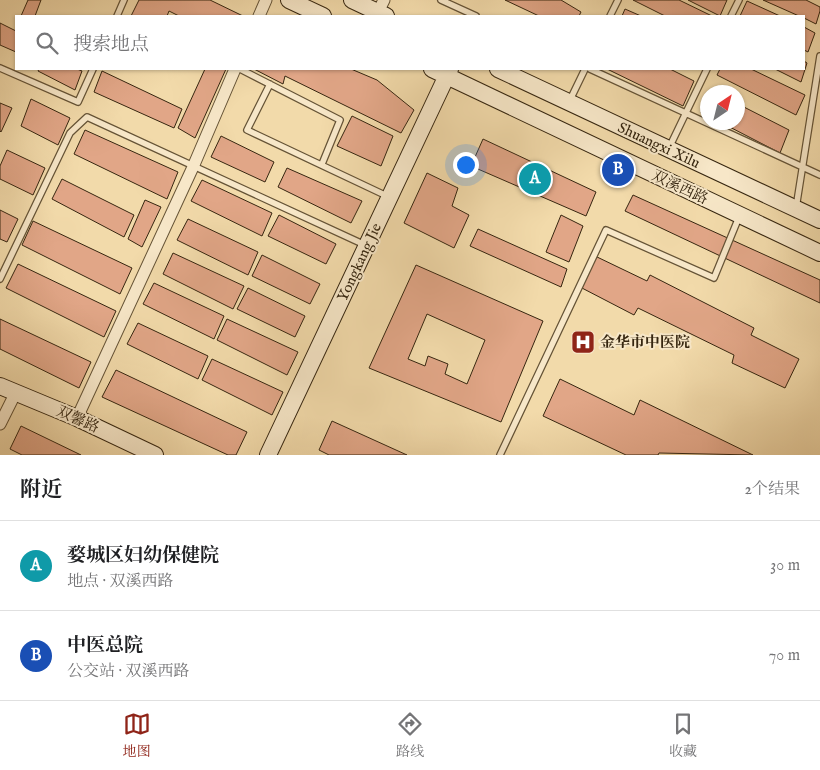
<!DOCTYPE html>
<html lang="zh">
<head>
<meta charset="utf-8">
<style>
	:root { --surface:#fff; --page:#f2f2f2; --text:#202124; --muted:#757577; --line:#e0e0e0; --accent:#8f2418 }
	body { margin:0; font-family:"IM FELL English","Noto Serif SC",serif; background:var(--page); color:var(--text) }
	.compass { position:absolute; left:700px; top:85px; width:45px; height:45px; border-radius:50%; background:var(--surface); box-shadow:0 1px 4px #0004; rotate:35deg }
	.you { position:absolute; left:465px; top:164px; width:18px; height:18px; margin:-12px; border:4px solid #fff; border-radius:50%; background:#1a73e8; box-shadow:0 0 0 8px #1a73e833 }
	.badge { display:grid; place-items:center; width:32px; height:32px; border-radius:50%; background:var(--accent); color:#fff; font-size:16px; font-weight:700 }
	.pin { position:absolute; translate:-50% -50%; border:2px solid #fff; box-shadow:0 1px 5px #0006 }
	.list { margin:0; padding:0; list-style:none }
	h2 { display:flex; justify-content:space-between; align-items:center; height:65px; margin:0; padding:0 20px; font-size:21px }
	h2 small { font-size:16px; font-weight:400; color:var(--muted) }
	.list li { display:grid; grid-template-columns:32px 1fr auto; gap:15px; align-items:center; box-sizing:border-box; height:90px; padding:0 20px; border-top:1px solid var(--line) }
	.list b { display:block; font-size:19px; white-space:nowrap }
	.list p { margin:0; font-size:16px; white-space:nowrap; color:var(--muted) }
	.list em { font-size:16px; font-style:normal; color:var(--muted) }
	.icon { flex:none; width:28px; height:28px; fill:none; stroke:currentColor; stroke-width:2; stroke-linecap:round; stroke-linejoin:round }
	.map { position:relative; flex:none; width:820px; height:455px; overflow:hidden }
	.search { position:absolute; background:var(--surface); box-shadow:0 1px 4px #0004; left:15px; right:15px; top:15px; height:55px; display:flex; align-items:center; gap:12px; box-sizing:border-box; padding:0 18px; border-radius:0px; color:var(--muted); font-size:19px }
	.sheet { height:245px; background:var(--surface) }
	nav { display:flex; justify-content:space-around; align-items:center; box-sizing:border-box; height:70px; border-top:1px solid var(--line); background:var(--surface); font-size:14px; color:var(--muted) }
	nav a { display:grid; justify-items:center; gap:2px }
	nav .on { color:var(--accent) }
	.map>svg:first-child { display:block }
	.building { fill:#e1a687; stroke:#362610; fill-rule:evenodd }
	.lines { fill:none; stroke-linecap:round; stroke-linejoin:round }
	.lane-casing { stroke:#655336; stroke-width:8 }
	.street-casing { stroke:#655336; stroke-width:13 }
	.secondary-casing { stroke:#362610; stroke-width:18 }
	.lane { stroke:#f7e7c8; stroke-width:5.5 }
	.street { stroke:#f7e7c8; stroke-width:11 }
	.secondary { stroke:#f7e7c8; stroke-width:16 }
	.labels { text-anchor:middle; stroke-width:4; stroke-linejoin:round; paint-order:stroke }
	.street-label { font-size:15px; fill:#362610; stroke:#f7e7c8 }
	.poi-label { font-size:15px; font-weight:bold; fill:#362610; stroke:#f7e7c8; text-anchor:start }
</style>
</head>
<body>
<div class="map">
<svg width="820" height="455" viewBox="0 0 820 455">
	<rect width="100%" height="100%" fill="#f2daaa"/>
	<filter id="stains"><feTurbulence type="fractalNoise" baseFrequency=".004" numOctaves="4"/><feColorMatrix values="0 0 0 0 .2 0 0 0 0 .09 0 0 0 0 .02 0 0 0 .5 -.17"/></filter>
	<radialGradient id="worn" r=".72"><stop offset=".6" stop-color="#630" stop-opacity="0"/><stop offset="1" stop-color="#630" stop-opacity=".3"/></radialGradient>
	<path class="building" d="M28,0H41L35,16H21Z
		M139,0H210L243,16H179L169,11L167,16H131Z
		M505,0H561L581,12L579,16H539Z
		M633,0H679L712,16H665Z
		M688,0H727L720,16Z
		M763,0H806L820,7V11L816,24L804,18V16H799Z
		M747,1L780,16H740Z
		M625,9L641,16H622Z
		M0,23L16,31V52L0,45Z
		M804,27L815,33L808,52L804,50Z
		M804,61L807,63L801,82L775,69H804Z
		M39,69H77L82,71L75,90L38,71Z
		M205,69H226L195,138L178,128Z
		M254,69H351L377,80L414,110L401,133L285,76L283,84Z
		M607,69H670L694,81L683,106Z
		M720,69H751L805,95L796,115L717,75Z
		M102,71L182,109L174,128L94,92Z
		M708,98V116L701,113Z
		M31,99L70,118L58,145L21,126Z
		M0,103L12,108L1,132L0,131Z
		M738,104L789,130L780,153L720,122H738Z
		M352,116L393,136L381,166L337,146Z
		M85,130L178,172L167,199L74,154Z
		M221,136L274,162L265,182L211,157Z
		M483,139L596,192L586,216L471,166Z
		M7,150L45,168L33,195L0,179V166Z
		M287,168L362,201L351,223L278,187Z
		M427,173L458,188L452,206L469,215L454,248L404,223Z
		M62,179L134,215L124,237L52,199Z
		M202,180L272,213L262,236L191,201Z
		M633,195L820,280V303L625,211Z
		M145,200L161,207L142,247L128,239Z
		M0,210L18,219L7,242L0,239Z
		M279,215L336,244L326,264L268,236Z
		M561,215L583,226L569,262L546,252Z
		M188,219L258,252L248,275L177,240Z
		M33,221L132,268L120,294L22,245Z
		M478,229L567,269L561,287L470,246Z
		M173,253L244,286L233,309L163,274Z
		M262,255L320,284L310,304L252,276Z
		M595,256L647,281L650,275L754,328L751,335L799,359L785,388L732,363L734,355L638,308L634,315L580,287Z
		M18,264L116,311L104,337L6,288Z
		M416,265L543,321L501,422L369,368ZM427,314L485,340L467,384L445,374L448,364L428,356L425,366L408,359Z
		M154,283L224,316L214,339L143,304Z
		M248,288L305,316L295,337L237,309Z
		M0,319L91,362L79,388L0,349Z
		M227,319L298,352L287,375L217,340Z
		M138,323L208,356L198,379L127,344Z
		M212,359L283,392L272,415L202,380Z
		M116,370L247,432L236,455H228L102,397Z
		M560,379L634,415L640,400L753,455L659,453L658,455H626L543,416Z
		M332,421L407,455H329L319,450Z
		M21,426L81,455H22L10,449Z"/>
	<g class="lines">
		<g class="lane-casing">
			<path id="lane" d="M441,0L476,16
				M117,16L124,0
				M610,16L618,0
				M731,16L739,0
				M0,68L78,102L93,69
				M240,69L340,120L322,164
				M590,69L820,175
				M270,84L247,130L389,197
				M570,100L585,69
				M669,148L707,69
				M796,208L820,56
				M0,279L70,133L87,117L365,245
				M500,455L606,230L714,278L739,217"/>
		</g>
		<g class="street-casing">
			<path id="street" d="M378,12L384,0
				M259,16L266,0
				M77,418L193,167L235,69
				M0,424L15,394"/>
		</g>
		<g class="secondary-casing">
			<path id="secondary" d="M289,0L323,16
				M352,0L386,16
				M432,69L820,253
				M498,69L820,220
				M0,386L77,418L155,455
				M268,455L450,69"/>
		</g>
		<use href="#lane" class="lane"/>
		<use href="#street" class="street"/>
		<use href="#secondary" class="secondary"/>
	</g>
	<defs>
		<g id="hospital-square" transform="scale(1.25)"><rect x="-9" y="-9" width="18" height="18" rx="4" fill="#8f2418" stroke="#f7e7c8"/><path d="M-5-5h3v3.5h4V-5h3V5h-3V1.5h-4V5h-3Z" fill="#fff"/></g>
	</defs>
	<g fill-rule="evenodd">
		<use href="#hospital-square" x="583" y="342"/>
	</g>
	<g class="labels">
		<g class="street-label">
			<text transform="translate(659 145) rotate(25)" y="5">Shuangxi Xilu</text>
			<text transform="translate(680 187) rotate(25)" y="5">双溪西路</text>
			<text transform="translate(359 262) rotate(-65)" y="5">Yongkang Jie</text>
			<text transform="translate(78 419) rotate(24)" y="5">双馨路</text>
		</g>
		<g class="poi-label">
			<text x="600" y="347">金华市中医院</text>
		</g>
	</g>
	<rect width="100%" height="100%" filter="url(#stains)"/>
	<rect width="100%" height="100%" fill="url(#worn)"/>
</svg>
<svg class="compass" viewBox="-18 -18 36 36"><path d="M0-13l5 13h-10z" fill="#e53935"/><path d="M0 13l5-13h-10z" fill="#757577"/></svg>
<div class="you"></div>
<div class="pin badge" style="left:535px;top:179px;background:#0f9aa8">A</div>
<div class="pin badge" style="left:618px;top:170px;background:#1a4fb4">B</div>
<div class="search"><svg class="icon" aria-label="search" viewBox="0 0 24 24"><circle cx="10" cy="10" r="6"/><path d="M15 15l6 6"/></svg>搜索地点</div>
</div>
<section class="sheet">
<h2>附近<small>2个结果</small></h2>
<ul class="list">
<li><span class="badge" style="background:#0f9aa8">A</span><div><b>婺城区妇幼保健院</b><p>地点 · 双溪西路</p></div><em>30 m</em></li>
<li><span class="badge" style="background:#1a4fb4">B</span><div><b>中医总院</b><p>公交站 · 双溪西路</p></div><em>70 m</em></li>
</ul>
</section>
<nav>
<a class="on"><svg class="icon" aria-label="map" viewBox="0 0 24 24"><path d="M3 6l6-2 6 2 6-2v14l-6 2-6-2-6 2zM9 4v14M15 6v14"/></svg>地图</a>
<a><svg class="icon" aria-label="directions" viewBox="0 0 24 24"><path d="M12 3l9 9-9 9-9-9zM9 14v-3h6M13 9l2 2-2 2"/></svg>路线</a>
<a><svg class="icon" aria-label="saved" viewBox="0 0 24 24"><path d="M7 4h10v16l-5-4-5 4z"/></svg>收藏</a>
</nav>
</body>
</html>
